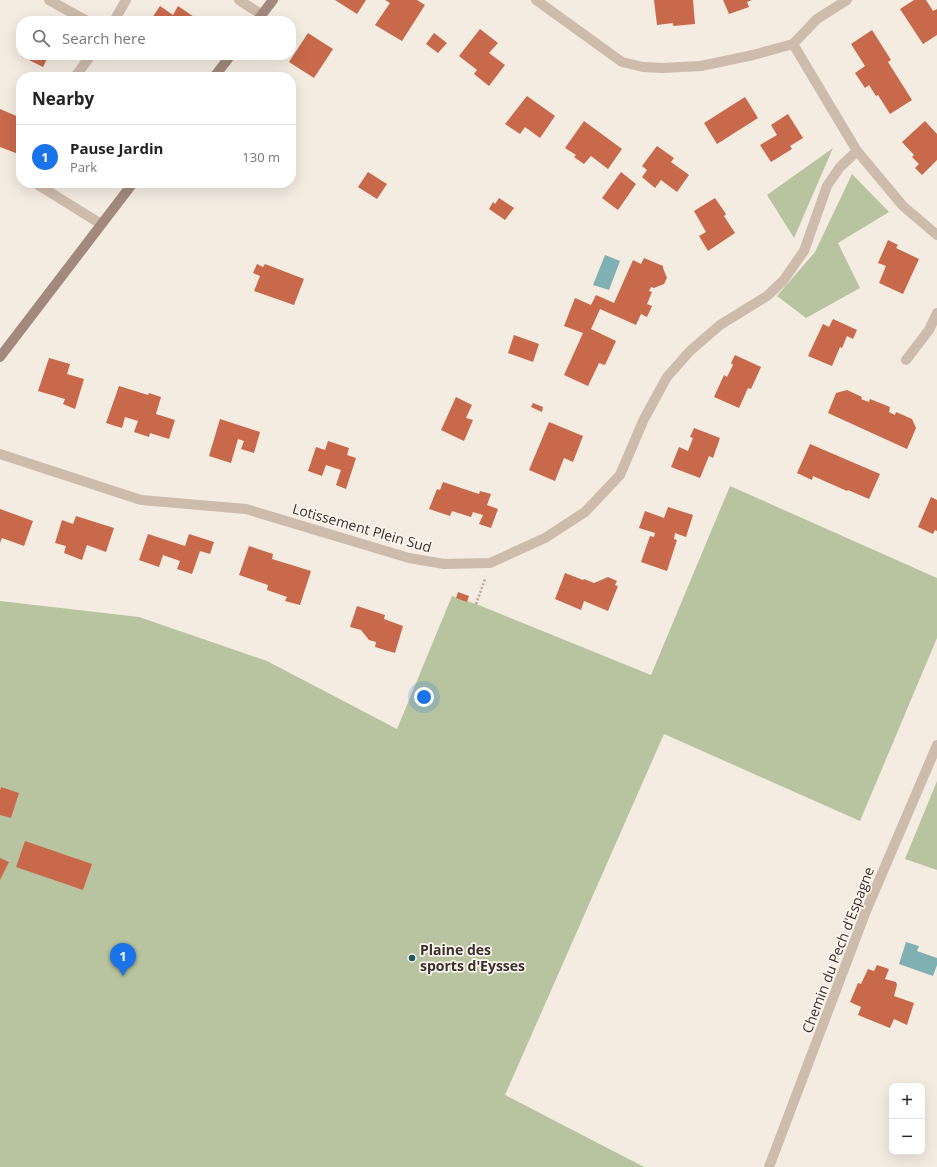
<!DOCTYPE html>
<html lang="en">
<head>
<meta charset="utf-8">
<style>
	:root { --surface:#fff; --page:#f6f6f6; --text:#222; --muted:#767676; --line:#e0e0e0; --accent:#1a73e8 }
	body { margin:0; font-family:"Open Sans",sans-serif; background:var(--page); color:var(--text) }
	.controls { position:absolute; right:12px; bottom:12px; display:grid; overflow:hidden; border-radius:8px; box-shadow:0 4px 16px #0002 }
	.controls button { width:36px; height:36px; display:grid; place-items:center; padding:0; border:0; border-bottom:1px solid var(--line); background:var(--surface); color:var(--text); font:20px sans-serif }
	.you { position:absolute; left:424px; top:697px; width:14px; height:14px; margin:-10px; border:3px solid #fff; border-radius:50%; background:#1a73e8; box-shadow:0 0 0 6px #1a73e833 }
	.badge { display:grid; place-items:center; width:26px; height:26px; border-radius:50%; background:var(--accent); color:#fff; font-size:13px; font-weight:700 }
	.pin { position:absolute; translate:-50% -33px; filter:drop-shadow(0 1px 2px #0008) }
	.pin::after { content:''; position:absolute; top:21px; width:14px; height:12px; background:inherit; clip-path:polygon(0 0,100% 0,50% 100%) }
	.list { margin:0; padding:0; list-style:none }
	h2 { display:flex; justify-content:space-between; align-items:center; height:52px; margin:0; padding:0 16px; font-size:17px }
	h2 small { font-size:13px; font-weight:400; color:var(--muted) }
	.list li { display:grid; grid-template-columns:26px 1fr auto; gap:12px; align-items:center; box-sizing:border-box; height:64px; padding:0 16px; border-top:1px solid var(--line) }
	.list b { display:block; font-size:15px; white-space:nowrap }
	.list p { margin:0; font-size:13px; white-space:nowrap; color:var(--muted) }
	.list em { font-size:13px; font-style:normal; color:var(--muted) }
	.icon { flex:none; width:22px; height:22px; fill:none; stroke:currentColor; stroke-width:2; stroke-linecap:round; stroke-linejoin:round }
	.map { position:relative; flex:none; width:937px; height:1167px; overflow:hidden }
	.search { position:absolute; background:var(--surface); box-shadow:0 4px 16px #0002; left:16px; top:16px; width:280px; height:44px; display:flex; align-items:center; gap:10px; box-sizing:border-box; padding:0 14px; border-radius:16px; color:var(--muted); font-size:15px }
	.panel { position:absolute; background:var(--surface); box-shadow:0 4px 16px #0002; left:16px; top:72px; width:280px; height:116px; border-radius:16px }
	.map>svg:first-child { display:block }
	.green { fill:#b8c4a0 }
	.water { fill:#7fb0b2 }
	.building { fill:#c8694b }
	.lines { fill:none; stroke-linecap:round; stroke-linejoin:round }
	.path { stroke:#b9a596; stroke-width:2.5; stroke-dasharray:2 2; stroke-linecap:butt }
	.service { stroke:#cdbbac; stroke-width:10 }
	.minor { stroke:#cdbbac; stroke-width:10 }
	.secondary { stroke:#a18a7d; stroke-width:10 }
	.poi-dot { fill:#1f5a5e; stroke:#fbf5ee; stroke-width:1.5 }
	.labels { text-anchor:middle; stroke-width:3.5; stroke-linejoin:round; paint-order:stroke }
	.street-label { font-size:14px; fill:#3b302b; stroke:#fbf5ee }
	.poi-label { font-size:14px; font-weight:bold; fill:#3b302b; stroke:#fbf5ee; text-anchor:start }
</style>
</head>
<body>
<div class="map">
<svg width="937" height="1167" viewBox="0 0 937 1167">
	<rect width="100%" height="100%" fill="#f4ebe1"/>
	<path class="green" d="M833,148L794,238L767,195Z
		M852,174L889,212L838,243L860,288L806,318L777,296L815,252Z
		M730,486L937,578V638L860,821L664,734L505,1095L644,1167H0V601L139,617L267,661L397,729L452,596L476,604L651,675Z
		M937,781V870L905,859Z"/>
	<path class="water" d="M605,255L620,261L609,290L593,285Z
		M906,942L919,946L917,951L937,958V965L933,976L899,964Z"/>
	<path class="building" d="M335,0H366L357,14Z
		M385,0H417L425,5L402,41L375,25L390,3Z
		M654,0H693L695,24L673,26V23L657,25Z
		M723,0H752L747,2L749,7L729,14Z
		M914,0H926L933,11L937,9V35L923,44L900,9Z
		M160,6L173,15L178,6L200,21H150Z
		M480,29L498,43L489,53L505,65L489,86L474,74L477,70L459,56Z
		M872,30L891,60L888,62L912,100L890,114L878,95L876,96L869,85L865,88L855,73L865,66L851,44Z
		M308,33L333,49L314,78L289,62Z
		M434,33L447,43L438,53L426,44Z
		M21,55H49L43,67L21,56Z
		M527,96L555,116L540,138L525,127L520,134L505,124Z
		M745,97L758,118L717,144L704,123Z
		M0,109L21,118V155L0,147Z
		M788,114L803,138L790,146L792,149L771,162L760,145L777,135L771,125Z
		M584,121L622,149L608,169L591,156L584,164L574,157L576,155L565,148Z
		M925,121L937,134V160L922,175L915,168L919,164L912,157L914,155L902,142Z
		M657,146L674,158L671,162L689,175L677,192L661,180L655,188L642,177L647,170L642,166Z
		M368,172L387,184L377,199L358,187Z
		M621,172L636,184L618,210L602,198Z
		M499,198L514,208L505,220L489,209L493,202L495,204Z
		M715,198L726,214L724,216L735,233L708,251L699,236L706,232L694,211Z
		M888,240L898,245L896,248L919,259L903,294L879,283L886,266L878,263Z
		M644,258L663,266V268L667,278L664,284L654,288L651,287L649,291L652,292L647,304L652,306L647,317L641,314L636,325L600,309L591,329L616,341L605,365L599,363L588,386L564,375L583,333L564,326L575,298L591,305L596,295L614,303L633,260L641,264Z
		M257,264L263,267L265,264L304,279L294,305L254,291L260,276L253,273Z
		M833,319L857,330L853,339L847,336L842,348L840,347L832,366L808,356L823,324L829,327Z
		M514,335L539,344L533,362L508,353Z
		M735,355L761,367L751,389L748,388L739,408L714,397L724,375L727,377L733,365L731,363Z
		M49,358L70,364L67,374L84,379L75,409L63,404L65,399L38,391Z
		M119,386L148,395L149,393L161,397L156,414L175,420L169,439L150,433L149,437L134,432L138,421L125,417L122,428L106,423Z
		M847,390L862,397L861,399L869,402L870,399L890,407L889,412L895,415L896,412L912,419L916,428L907,449L828,413L836,393Z
		M456,397L472,405L466,418L473,420L464,441L441,430Z
		M533,403L543,407L542,412L531,407Z
		M220,419L260,432L254,453L241,449L244,441L238,439L231,463L209,456Z
		M549,422L583,436L573,462L564,458L555,481L529,470Z
		M694,428L720,438L713,458L709,456L700,478L671,467L679,447L688,451L693,438L690,437Z
		M328,441L349,448L347,455L356,458L346,489L336,485L341,470L326,465L322,476L308,471L316,447L325,450Z
		M810,444L880,474L869,499L848,490L847,491L813,476L812,480L797,473Z
		M443,482L479,494L480,491L491,494L487,505L498,509L491,528L479,524L483,515L473,512L471,517L452,511L450,516L429,509L437,489L440,490Z
		M931,497L937,500V531L935,530L933,534L918,527Z
		M668,507L693,515L686,537L675,533L674,539L677,540L667,571L641,562L650,536L654,537L655,533L639,528L645,511L664,518Z
		M0,509L33,521L24,546L2,538L0,543Z
		M76,516L114,528L106,552L87,545L82,560L64,553L66,546L55,543L62,520L73,524Z
		M148,534L185,546L189,534L214,542L210,554L200,551L192,574L177,569L180,561L163,555L159,567L139,560Z
		M249,546L273,554L272,559L311,571L300,605L285,601L287,597L267,590L268,585L239,575Z
		M565,573L583,580L584,579L594,583L608,577L617,581L615,585L618,586L608,611L584,601L581,610L555,599Z
		M458,592L469,596L467,602L456,598Z
		M357,606L385,615L384,619L403,626L395,653L375,647L376,642L369,640L361,630L350,627Z
		M1,787L19,793L11,818L0,815V791Z
		M25,841L92,864L83,890L16,867Z
		M0,858L9,862L0,880Z
		M877,965L889,969L885,979L896,982L897,985L894,996L914,1003L907,1025L894,1019L890,1028L858,1015L861,1007L850,1002L858,983L861,984L868,969L874,971Z"/>
	<g class="lines">
		<path class="path" d="M476,604L485,579"/>
		<path class="service" d="M49,0L87,21
			M239,0L262,15
			M114,21L126,0
			M75,77L91,55
			M35,183L101,224"/>
		<path class="minor" d="M536,0L622,62L643,67L663,68L701,66L753,55L793,44L817,19L847,0
			M793,44L857,151L903,206L937,235
			M906,360L929,330L937,313
			M0,454L141,500L246,509L409,558L444,564L490,563L545,538L585,512L620,475L644,419L667,377L690,351L720,325L767,296L783,281L804,251L827,186L840,167L857,151
			M769,1167L866,911L937,745"/>
		<path class="secondary" d="M257,21L273,0
			M214,77L231,55
			M0,357L133,183"/>
	</g>
	<circle class="poi-dot" cx="412" cy="958" r="4"/>
	<g class="labels">
		<g class="street-label">
			<text transform="translate(362 528) rotate(16)" y="5">Lotissement Plein Sud</text>
			<text transform="translate(838 950) rotate(-69)" y="5">Chemin du Pech d'Espagne</text>
		</g>
		<g class="poi-label">
			<text x="420" y="955">Plaine des<tspan x="420" dy="16">sports d'Eysses</tspan></text>
		</g>
	</g>
</svg>
<div class="controls">
<button>+</button>
<button>−</button>
</div>
<div class="you"></div>
<div class="pin badge" style="left:123px;top:976px">1</div>
<div class="search"><svg class="icon" aria-label="search" viewBox="0 0 24 24"><circle cx="10" cy="10" r="6"/><path d="M15 15l6 6"/></svg>Search here</div>
<section class="panel">
<h2>Nearby<small></small></h2>
<ul class="list">
<li><span class="badge">1</span><div><b>Pause Jardin</b><p>Park</p></div><em>130 m</em></li>
</ul>
</section>
</div>
</body>
</html>
